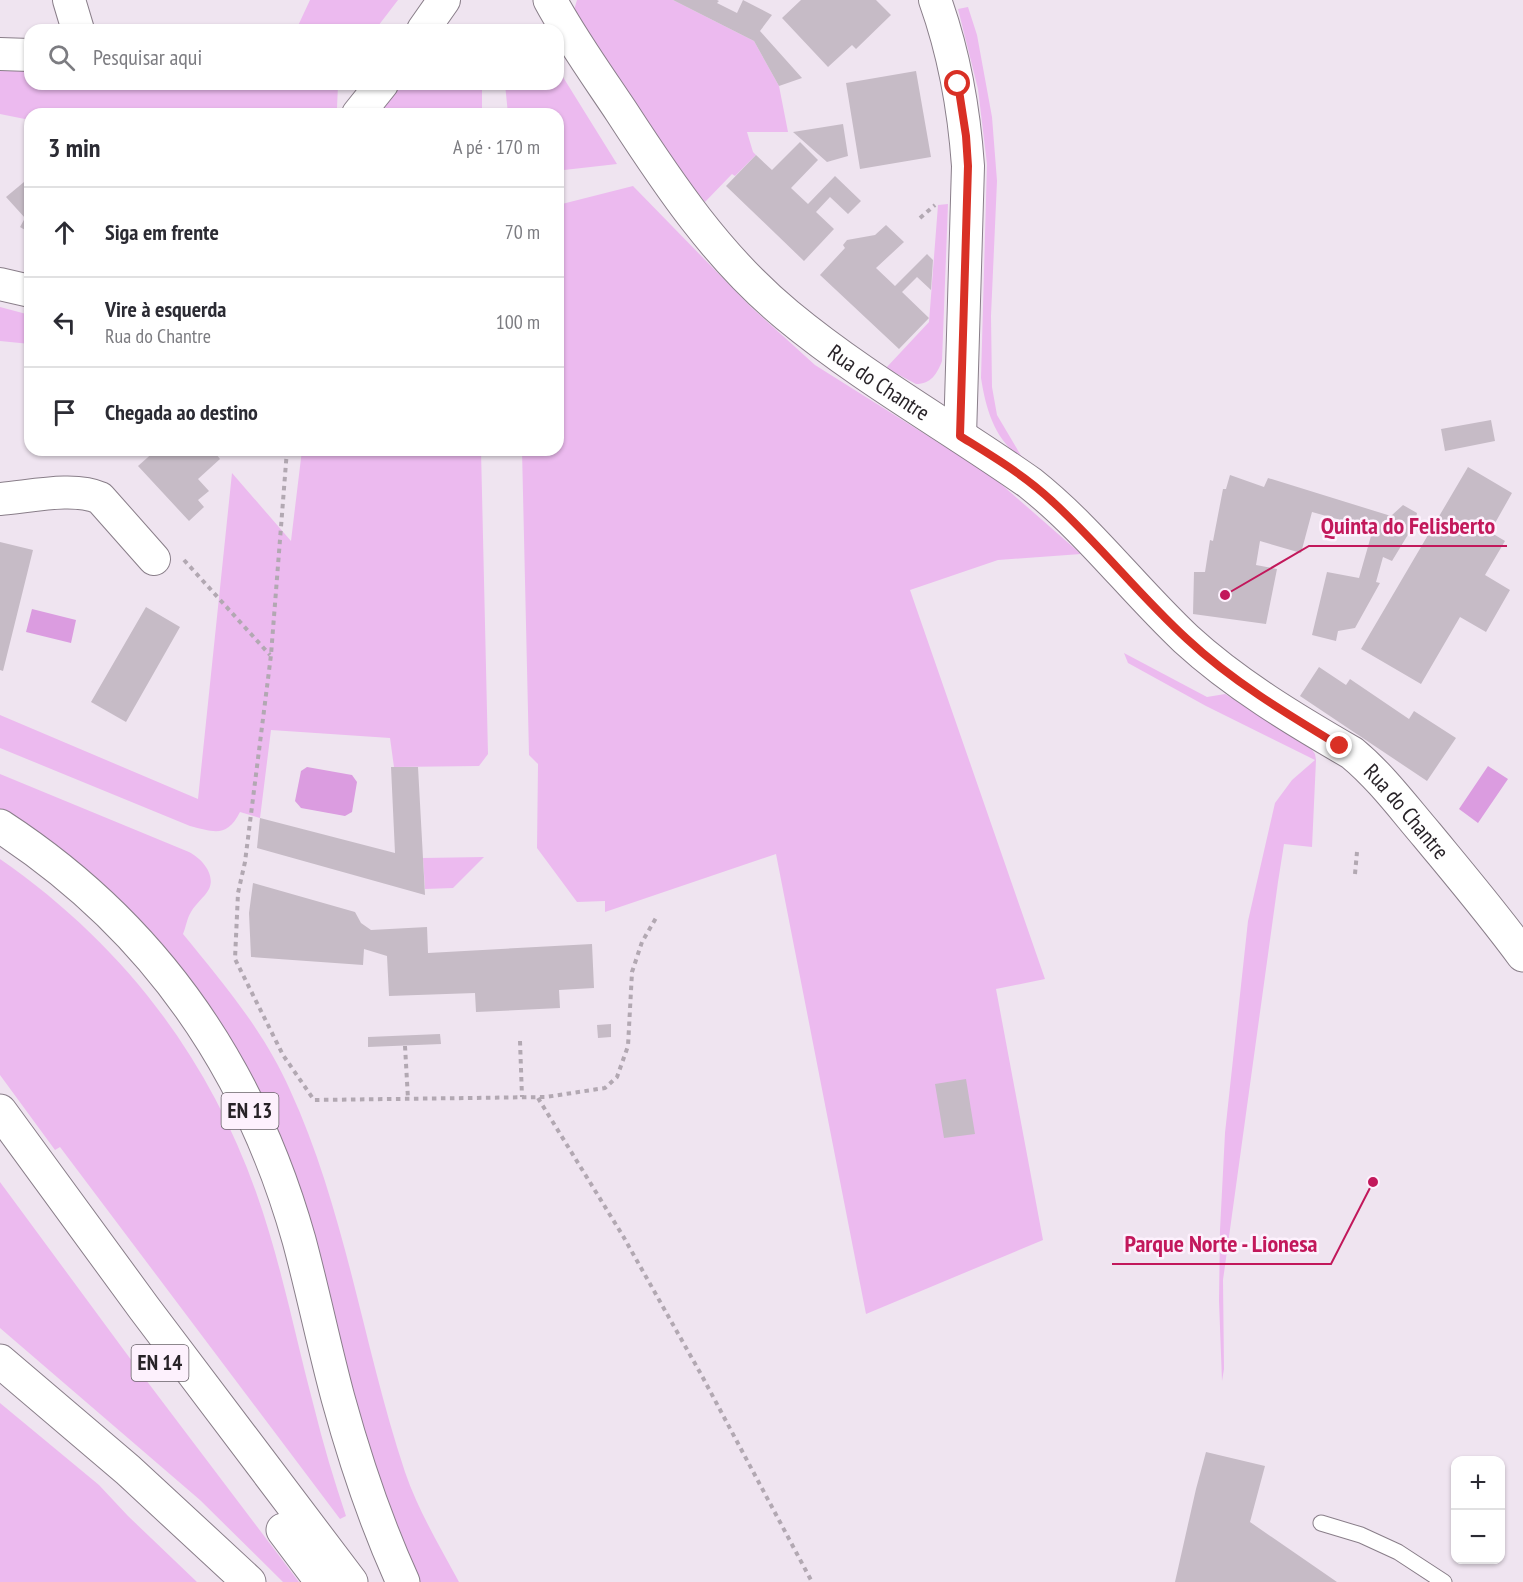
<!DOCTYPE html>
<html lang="pt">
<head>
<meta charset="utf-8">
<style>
	:root { --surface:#fff; --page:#f2f2f3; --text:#2b2b33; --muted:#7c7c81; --line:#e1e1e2 }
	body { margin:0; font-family:"PT Sans Narrow",sans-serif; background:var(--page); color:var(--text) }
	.controls { position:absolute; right:18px; bottom:18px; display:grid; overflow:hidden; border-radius:12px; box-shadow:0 2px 4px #0004 }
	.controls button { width:54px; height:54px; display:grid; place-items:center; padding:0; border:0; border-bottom:2px solid var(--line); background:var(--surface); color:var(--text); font:30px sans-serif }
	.stop { position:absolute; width:18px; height:18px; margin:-14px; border:4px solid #d93025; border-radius:50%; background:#fff }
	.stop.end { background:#d93025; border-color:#fff; box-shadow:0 2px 6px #0008 }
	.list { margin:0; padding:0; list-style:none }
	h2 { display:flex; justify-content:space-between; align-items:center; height:78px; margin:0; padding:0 24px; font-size:26px }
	h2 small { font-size:20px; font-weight:400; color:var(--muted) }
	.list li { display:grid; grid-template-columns:39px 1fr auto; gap:18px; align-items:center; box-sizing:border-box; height:90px; padding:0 24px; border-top:2px solid var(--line) }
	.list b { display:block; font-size:22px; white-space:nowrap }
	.list p { margin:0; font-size:20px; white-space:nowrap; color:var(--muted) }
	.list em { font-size:20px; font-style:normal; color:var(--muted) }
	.icon { flex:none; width:33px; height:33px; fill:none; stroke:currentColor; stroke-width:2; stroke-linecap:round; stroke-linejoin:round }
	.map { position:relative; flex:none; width:1523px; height:1582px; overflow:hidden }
	.search { position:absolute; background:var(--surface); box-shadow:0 2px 4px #0004; left:24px; top:24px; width:540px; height:66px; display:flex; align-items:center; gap:15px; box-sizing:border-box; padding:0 21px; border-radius:18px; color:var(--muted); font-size:22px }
	.panel { position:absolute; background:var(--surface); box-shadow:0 2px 4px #0004; left:24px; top:108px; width:540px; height:348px; border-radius:18px }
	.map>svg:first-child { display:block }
	.green { fill:#ecbaef }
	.water { fill:#db9ce0 }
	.building { fill:#c6bbc6 }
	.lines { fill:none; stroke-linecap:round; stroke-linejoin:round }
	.service-casing { stroke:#897e89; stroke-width:17 }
	.minor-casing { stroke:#897e89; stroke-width:34 }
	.tertiary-casing { stroke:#897e89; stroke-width:35 }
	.primary-casing { stroke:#897e89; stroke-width:35 }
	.trunk-casing { stroke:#897e89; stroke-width:35 }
	.path { stroke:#b2a8b2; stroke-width:4; stroke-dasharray:4.5 4.5; stroke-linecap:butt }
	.service { stroke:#fff; stroke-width:15 }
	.minor { stroke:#fff; stroke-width:32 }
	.tertiary { stroke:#fff; stroke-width:33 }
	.primary { stroke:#fff; stroke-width:33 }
	.trunk { stroke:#fff; stroke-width:33 }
	.route { stroke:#d93025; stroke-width:8 }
	.labels { text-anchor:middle; stroke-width:5; stroke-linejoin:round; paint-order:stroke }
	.shield { fill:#fdf1fd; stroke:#686168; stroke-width:1.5 }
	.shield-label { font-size:21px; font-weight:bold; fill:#282328 }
	.street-label { font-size:22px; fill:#282328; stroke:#fdf1fd }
	.leader { fill:none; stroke:#c2185b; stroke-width:2 }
	.callout-dot { fill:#c2185b; stroke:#fdf1fd; stroke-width:2 }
	.callout-label { font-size:24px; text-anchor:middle; font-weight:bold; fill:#c2185b; stroke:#fdf1fd; stroke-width:5; stroke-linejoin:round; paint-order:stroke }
</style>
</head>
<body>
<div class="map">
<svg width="1523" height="1582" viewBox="0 0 1523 1582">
	<rect width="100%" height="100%" fill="#efe4f0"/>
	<path class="green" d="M310,0H398L375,30H296Z
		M577,0H673L754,41L779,86L788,132H747L753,152L756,155L735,176L732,174L705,202L669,158L639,117L574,10Z
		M968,7L977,35L992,117L997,181L991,316L992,387L997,415L1023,459C995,441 986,410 981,378L987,164L978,89L958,9Z
		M558,69L617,164L564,170L558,172V114H508L505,84H558Z
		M0,70L30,71V84L338,85L337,108L324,114H30V120L0,114Z
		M400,84H482V114H378Z
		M633,186L751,307L815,365L993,477L1081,554L998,560L910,590L1045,979L996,989L1043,1240L866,1314L776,854L605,912V901L577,902L537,848L538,764L529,755L522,450H558V205Z
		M948,204L942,361C937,374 931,384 916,384L886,368L929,322L938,205Z
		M0,307L30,315V344L0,341Z
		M302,450H481L488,754L479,766L394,767L390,738L271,730L260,818L240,812C227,838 214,832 190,826L0,748V715L198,799L232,473L291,541Z
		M1124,653L1207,697L1225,694L1310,747L1315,754L1316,760L1312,847L1284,844L1278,882L1223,1280L1224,1369L1222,1381L1219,1301L1220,1230L1225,1133L1248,921L1275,803L1292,780L1315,760L1206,706L1128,663Z
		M0,774L189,852C201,858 216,874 209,889C204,898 196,903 191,912C187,918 186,927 183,934C223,983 264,1031 290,1090C346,1212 363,1346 405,1472C418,1510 440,1547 459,1582H420L404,1548L385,1497L252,1087L0,814Z
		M484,857L453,888L425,889L423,858Z
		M0,859C121,943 207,1054 256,1192C281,1262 295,1336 314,1407C323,1444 334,1480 346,1516L340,1519L60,1147L55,1150L0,1075Z
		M0,1182L143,1376L299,1582H283L200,1500L0,1328Z
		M0,1403L99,1485L128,1516L197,1582H0Z"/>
	<path class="water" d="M32,609L76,620L71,643L26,632Z
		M1488,766L1508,779L1478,823L1459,809Z
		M307,767L352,775L357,782L352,812L345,816L301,808L295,801L301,771Z"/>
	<path class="building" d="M673,0H717L719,1L717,3L737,13L743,0L772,15L760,31L802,78L779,86L754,41Z
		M801,0H876L891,15L856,49L852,45L828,67L782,18Z
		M916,71L931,157L860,169L846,83Z
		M843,124L848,156L827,162L793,132Z
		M800,142L818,160L791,188L808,204L835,176L861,201L848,214L830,197L816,212L834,229L804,261L726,186L756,155L772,170Z
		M30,154V169L25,166Z
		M30,177V233L20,227L25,218L6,197Z
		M886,225L904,242L876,268L895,286L927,254L933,260L931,290L917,277L902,292L929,318L899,349L820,275L845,248L843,245L847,240L875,235Z
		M1491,420L1495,441L1445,451L1441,429Z
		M156,450H213L220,459L198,479L209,491L198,500L204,507L189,521L138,466Z
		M1468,467L1512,493L1490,532L1505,541L1485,575L1510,590L1486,632L1460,617L1421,684L1361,649Z
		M1230,475L1264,487L1268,478L1391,516L1403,505L1417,513L1415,523L1392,561L1383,557L1376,582L1380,583L1355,628L1338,631L1336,641L1312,635L1327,572L1359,578L1373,529L1312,512L1301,553L1260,541L1256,565L1277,569L1266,624L1193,614L1194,572H1205L1210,540L1213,541L1223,489H1226Z
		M0,542L33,550L3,671L0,670Z
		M146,607L180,627L126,722L91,702Z
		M1319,667L1346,685L1350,679L1409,719L1414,711L1456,738L1427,781L1300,696Z
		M391,767H418L425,895L257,848L260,818L395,853Z
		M253,883L355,912L361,923L371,930L427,927L428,953L592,944L594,988L559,990L560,1008L476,1012L475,993L389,996L387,956L364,949L363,965L251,957L249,913Z
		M611,1024V1037L598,1038L597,1025Z
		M440,1034L441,1044L368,1047V1037Z
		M966,1079L975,1134L944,1138L935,1084Z
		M1206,1452L1265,1466L1250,1522L1337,1582H1175L1196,1489Z"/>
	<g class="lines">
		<g class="service-casing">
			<path id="service" d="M1321,1523L1361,1535L1398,1552L1444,1582"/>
		</g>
		<g class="minor-casing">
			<path id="minor" d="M69,0L78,30
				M935,0C954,53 964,109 968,166L960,436
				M423,30L444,0
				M0,54L30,55
				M358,114L382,84
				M0,284L30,291
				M0,499C28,497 74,486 100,498L154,559"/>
		</g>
		<g class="tertiary-casing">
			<g id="tertiary">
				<path id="s1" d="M550,0C571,39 597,75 621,111C669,185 718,258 787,315C863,378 949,426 1030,483C1088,529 1132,588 1186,639C1235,684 1295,720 1352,753C1381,777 1403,807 1427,835C1460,875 1493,914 1523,955"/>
			</g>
		</g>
		<g class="primary-casing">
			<path id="primary" d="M0,826C152,925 250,1066 299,1240C313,1292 324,1346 338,1398C355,1460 376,1523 403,1582
				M0,1361L128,1470L249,1582"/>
		</g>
		<g class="trunk-casing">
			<path id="trunk" d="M0,1111L144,1308L351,1582
				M283,1530L322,1582"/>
		</g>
		<path class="path" d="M920,218L935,205
			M287,450L271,655L245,862L238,893L235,959L283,1055L314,1100L546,1097L605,1088L617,1077L628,1046L632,972L642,942L656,918
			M184,560L270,655
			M1355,874L1357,852
			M520,1041L522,1097
			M405,1046L408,1099
			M538,1098L623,1236L702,1376L812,1582"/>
		<use href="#service" class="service"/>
		<use href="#minor" class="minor"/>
		<use href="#tertiary" class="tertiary"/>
		<use href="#primary" class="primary"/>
		<use href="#trunk" class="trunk"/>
	</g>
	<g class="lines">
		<path class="route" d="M958,84L966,136L968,166L960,436C992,456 1026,476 1053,502C1100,545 1140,596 1187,639C1232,681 1287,714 1340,746"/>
	</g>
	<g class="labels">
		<g class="shield">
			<rect x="221.5" y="1093" width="57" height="36" rx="4.5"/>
			<rect x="131.5" y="1345" width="57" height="36" rx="4.5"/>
		</g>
		<g class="shield-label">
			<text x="250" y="1118">EN 13</text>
			<text x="160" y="1370">EN 14</text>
		</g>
		<g class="street-label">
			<text dy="8" stroke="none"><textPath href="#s1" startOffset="510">Rua do Chantre</textPath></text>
			<text dy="8" stroke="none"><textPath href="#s1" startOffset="1194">Rua do Chantre</textPath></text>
		</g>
	</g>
	<path class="leader" d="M1225 595L1309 546H1507M1373 1182L1331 1264H1112"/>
	<g class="callout-dot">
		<circle cx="1225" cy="595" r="6"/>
		<circle cx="1373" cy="1182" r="6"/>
	</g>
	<g class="callout-label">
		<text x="1408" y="534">Quinta do Felisberto</text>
		<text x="1221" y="1252">Parque Norte - Lionesa</text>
	</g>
</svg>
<div class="controls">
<button>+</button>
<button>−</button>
</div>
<div class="stop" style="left:958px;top:84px"></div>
<div class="stop end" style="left:1340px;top:746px"></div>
<div class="search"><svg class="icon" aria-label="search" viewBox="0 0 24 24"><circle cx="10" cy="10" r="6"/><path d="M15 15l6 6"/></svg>Pesquisar aqui</div>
<section class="panel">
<h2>3 min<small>A pé · 170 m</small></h2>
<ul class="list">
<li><svg class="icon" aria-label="ahead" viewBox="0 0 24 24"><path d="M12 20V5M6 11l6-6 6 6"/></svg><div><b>Siga em frente</b></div><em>70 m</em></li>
<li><svg class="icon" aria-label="left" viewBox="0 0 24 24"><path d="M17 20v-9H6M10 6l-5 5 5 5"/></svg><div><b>Vire à esquerda</b><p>Rua do Chantre</p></div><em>100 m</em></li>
<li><svg class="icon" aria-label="arrive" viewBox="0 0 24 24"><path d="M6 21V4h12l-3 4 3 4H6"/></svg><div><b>Chegada ao destino</b></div></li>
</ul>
</section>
</div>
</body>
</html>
